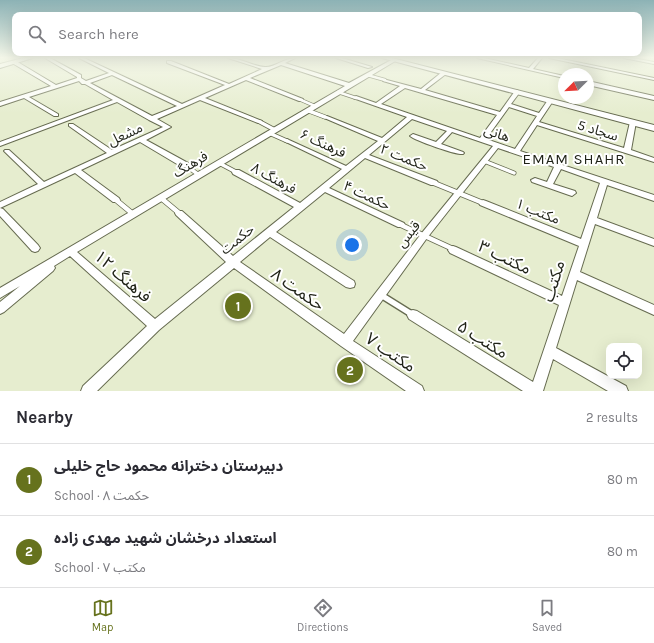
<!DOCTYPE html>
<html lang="en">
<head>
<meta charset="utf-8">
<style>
	:root { --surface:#fff; --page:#f2f2f3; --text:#2b2b33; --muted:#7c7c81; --line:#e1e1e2; --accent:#66721d }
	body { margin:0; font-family:Karla,"Noto Sans Arabic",sans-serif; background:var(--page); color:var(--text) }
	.controls { position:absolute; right:12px; bottom:12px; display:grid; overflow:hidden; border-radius:8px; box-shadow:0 4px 16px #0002 }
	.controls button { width:36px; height:36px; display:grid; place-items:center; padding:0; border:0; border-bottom:1px solid var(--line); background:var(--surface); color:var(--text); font:20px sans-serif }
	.compass { position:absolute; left:558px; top:68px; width:36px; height:36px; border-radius:50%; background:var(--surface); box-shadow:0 4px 16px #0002; rotate:246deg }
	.you { position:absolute; left:352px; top:245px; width:14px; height:14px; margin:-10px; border:3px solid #fff; border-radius:50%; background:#1a73e8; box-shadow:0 0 0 6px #1a73e833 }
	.badge { display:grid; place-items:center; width:26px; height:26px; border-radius:50%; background:var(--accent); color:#fff; font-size:13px; font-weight:700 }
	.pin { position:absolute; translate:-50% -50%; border:2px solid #fff; box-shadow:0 1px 4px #0006 }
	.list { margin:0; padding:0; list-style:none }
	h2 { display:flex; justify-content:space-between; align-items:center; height:52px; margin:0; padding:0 16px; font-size:17px }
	h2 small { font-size:13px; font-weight:400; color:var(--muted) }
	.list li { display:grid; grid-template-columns:26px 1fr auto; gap:12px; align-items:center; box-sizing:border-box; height:72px; padding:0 16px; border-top:1px solid var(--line) }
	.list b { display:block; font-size:15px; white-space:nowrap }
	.list p { margin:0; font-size:13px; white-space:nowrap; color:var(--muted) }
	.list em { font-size:13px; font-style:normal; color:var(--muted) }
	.icon { flex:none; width:22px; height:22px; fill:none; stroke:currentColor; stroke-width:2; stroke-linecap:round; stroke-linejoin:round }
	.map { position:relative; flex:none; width:654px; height:391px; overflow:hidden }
	.search { position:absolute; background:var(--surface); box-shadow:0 4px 16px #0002; left:12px; right:12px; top:12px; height:44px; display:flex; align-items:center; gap:10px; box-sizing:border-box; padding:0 14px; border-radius:8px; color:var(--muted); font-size:15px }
	.sheet { height:196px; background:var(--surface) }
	nav { display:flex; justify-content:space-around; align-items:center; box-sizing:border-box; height:56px; border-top:1px solid var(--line); background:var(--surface); font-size:11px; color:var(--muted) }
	nav a { display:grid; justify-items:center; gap:2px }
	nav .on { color:var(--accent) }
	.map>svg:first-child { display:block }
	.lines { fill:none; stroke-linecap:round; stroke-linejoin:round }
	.lane-far3-casing { stroke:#666b50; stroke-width:4 }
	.lane-far2-casing { stroke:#666b50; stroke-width:5 }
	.lane-far1-casing { stroke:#666b50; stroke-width:6 }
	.lane-casing { stroke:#666b50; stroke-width:8 }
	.street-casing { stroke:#666b50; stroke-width:2 }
	.secondary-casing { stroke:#666b50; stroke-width:2 }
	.lane-far3 { stroke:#fff; stroke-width:2.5 }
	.lane-far2 { stroke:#fff; stroke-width:3.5 }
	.lane-far1 { stroke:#fff; stroke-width:4.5 }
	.lane { stroke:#fff; stroke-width:5.5 }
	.street { fill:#fff; fill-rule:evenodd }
	.secondary { fill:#fff; fill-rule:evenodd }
	.labels { text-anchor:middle; stroke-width:4; stroke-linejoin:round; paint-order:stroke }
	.street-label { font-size:14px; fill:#1f2217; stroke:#fff }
	.neighbourhood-label { font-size:15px; letter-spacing:1px; fill:#1f2217; stroke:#fff }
	.near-street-label { font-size:17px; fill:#1f2217; stroke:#fff }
</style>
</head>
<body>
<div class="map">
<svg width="654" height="391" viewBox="0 0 654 391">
	<rect width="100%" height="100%" fill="#e6edcf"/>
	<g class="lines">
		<g class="lane-far3-casing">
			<path id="lane-far3" d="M367,75L385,80
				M338,92L356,98
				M301,100L315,106
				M308,110L312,112"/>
		</g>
		<g class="lane-far2-casing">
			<path id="lane-far2" d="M309,111L325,117
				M260,122L275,130
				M269,133L287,141
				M484,161L514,173
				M219,163L236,172
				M185,165L199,175"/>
		</g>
		<g class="lane-far1-casing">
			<path id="lane-far1" d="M434,183L483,203
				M161,198L179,213
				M116,200L133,214
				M401,225L453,249"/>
		</g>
		<g class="lane-casing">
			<path id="lane" d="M381,295L413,315"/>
		</g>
		<g class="street-casing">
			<path id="street" d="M45,58H50L81,75V78L86,81L109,73L79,58H84L182,104L225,85L167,63V61H171L229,84L262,69L228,58C241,58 252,66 265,67C273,68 285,58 295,58L285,63L349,83L393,59L397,60L77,252L155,319L226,262L176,215L175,213L176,211H182L233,256L294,207L233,174L232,172L233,170H239L300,203L342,169L284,141L287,139L289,140L346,166L378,141L322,117L323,116H327L382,138L407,117L353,98L356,96L376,103L400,86L383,81V79L421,89L442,72H446V74L425,90L500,112L515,91L517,90L520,92L511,104L539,113L548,100H552L553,101L539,122L624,148L630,122L633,120L635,121L636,122L631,150L654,158V162L537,125L520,151L654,195V201L607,185L597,218L654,239V246L595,224L580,272L654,305V315L577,280L556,348L626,386L628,391H608L553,359L543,391H523L409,319L407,315L409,311L413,310L417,311L533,382L559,305L450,253L448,250L450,247L453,246L456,247L562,296L579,246L480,205L479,203L483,200L486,201L581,239L600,183L561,169L553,184L575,191L576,193L572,196L569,195L532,182L531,180L535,178L547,182L554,167L498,148L427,238L353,341L422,386L424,391H406L341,346L234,268L159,330L97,391H81L83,386L147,326L70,256L54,266L55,268L53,271L4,312L0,314V302L20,286L0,298V288L345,86L281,65L250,78L303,99V101H299L246,80L205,98L262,121V123H258L200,100L157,119L171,127L146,140L188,163L189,165L188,167H182L140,142L81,170L119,198L120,200L119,202H113L75,173L0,208V202L38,184L5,152L4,151L5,150H9L44,182L107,153L69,126V124H73L112,150L163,127L149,120L117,102L0,146V142L113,100L85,84H82L79,81L29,97L58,114V116H54L24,98L0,106V102L51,86L12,63V61H16L56,85L77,78V77ZM112,75L177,106L152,116L90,83ZM405,88L497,115L480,138L381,104ZM509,107L537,116L515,149L486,139ZM412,119L447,131L436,142L413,134L410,136C416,141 456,155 463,154L464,153L463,152L441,144L452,132L493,146L421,234L344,334L240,262L270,237L346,287L350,288L354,287L355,284L354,281L276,232L325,192L398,227H404L405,225L404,223L329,188L365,158L431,185H437L438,183L437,181L369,155Z
				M336,58H342L372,67L368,68Z
				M477,58H484L529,68L538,58H542L533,69L564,76V78Z
				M549,58H557L654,78V80Z
				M624,58H633L654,62V64Z
				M588,81L654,96V100L588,85Z
				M0,208L3,209L38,245L40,248L38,251L35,252L32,251L0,216Z"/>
		</g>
		<g class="secondary-casing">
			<path id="secondary" d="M23,58H33L0,68V64Z
				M382,58H392L654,125V131Z"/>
		</g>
		<use href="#lane-far3" class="lane-far3"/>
		<use href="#lane-far2" class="lane-far2"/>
		<use href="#lane-far1" class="lane-far1"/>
		<use href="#lane" class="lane"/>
		<use href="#street" class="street"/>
		<use href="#secondary" class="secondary"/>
	</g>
	<linearGradient id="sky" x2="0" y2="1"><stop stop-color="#8cb2b5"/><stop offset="0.51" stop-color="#f4f7e9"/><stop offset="1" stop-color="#f4f7e9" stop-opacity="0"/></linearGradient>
	<rect width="654" height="113" fill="url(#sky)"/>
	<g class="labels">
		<g class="street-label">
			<text transform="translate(598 130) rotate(17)" y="5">سجاد 5</text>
			<text transform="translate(497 133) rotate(19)" y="5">هانی</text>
			<text transform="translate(125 134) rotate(-25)" y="5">مشعل</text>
			<text transform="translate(323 143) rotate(25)" y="5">فرهنگ ۶</text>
			<text transform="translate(404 157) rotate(22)" y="5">حکمت ۲</text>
			<text transform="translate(190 164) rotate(-31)" y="5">فرهنگ</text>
			<text transform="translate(274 178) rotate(29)" y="5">فرهنگ ۸</text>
			<text transform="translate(367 195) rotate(25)" y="5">حکمت ۴</text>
			<text transform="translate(538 211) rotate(22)" y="5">مکتب ۱</text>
			<text transform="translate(408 234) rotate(-52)" y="5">قیس</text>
			<text transform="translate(237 239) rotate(-39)" y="5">حکمت</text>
		</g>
		<g class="neighbourhood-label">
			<text x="574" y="164">EMAM SHAHR</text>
		</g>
		<g class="near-street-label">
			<text transform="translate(505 257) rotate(26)" y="6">مکتب ۳</text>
			<text transform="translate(123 276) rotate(41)" y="6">فرهنگ ۱۲</text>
			<text transform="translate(553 281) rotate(-73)" y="6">مکتب</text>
			<text transform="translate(298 289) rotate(35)" y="6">حکمت ۸</text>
			<text transform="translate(483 339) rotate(32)" y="6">مکتب ۵</text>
			<text transform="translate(391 352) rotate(34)" y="6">مکتب ۷</text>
		</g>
	</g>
</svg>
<div class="controls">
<button><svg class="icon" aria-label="locate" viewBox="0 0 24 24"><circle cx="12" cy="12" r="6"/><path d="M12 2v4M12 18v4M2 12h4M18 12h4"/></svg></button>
</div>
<svg class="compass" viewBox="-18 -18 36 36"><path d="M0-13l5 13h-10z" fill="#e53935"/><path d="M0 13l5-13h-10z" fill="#7c7c81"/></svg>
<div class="you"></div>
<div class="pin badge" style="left:238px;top:306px">1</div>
<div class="pin badge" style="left:350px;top:370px">2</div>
<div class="search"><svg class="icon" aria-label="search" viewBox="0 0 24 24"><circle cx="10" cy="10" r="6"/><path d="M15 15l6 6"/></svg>Search here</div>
</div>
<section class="sheet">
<h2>Nearby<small>2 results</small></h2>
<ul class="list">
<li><span class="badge">1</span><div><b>دبيرستان دخترانه محمود حاج خلیلی</b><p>School · حکمت ۸</p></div><em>80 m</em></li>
<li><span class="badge">2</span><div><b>استعداد درخشان شهید مهدی زاده</b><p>School · مکتب ۷</p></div><em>80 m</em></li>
</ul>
</section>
<nav>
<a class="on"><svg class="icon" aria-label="map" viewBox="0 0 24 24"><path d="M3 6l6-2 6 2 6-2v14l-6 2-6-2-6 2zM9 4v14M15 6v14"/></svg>Map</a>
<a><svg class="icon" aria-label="directions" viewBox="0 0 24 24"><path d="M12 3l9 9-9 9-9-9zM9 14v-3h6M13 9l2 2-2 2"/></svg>Directions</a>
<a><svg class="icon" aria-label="saved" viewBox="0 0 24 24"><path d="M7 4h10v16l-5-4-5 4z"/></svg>Saved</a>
</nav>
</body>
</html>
